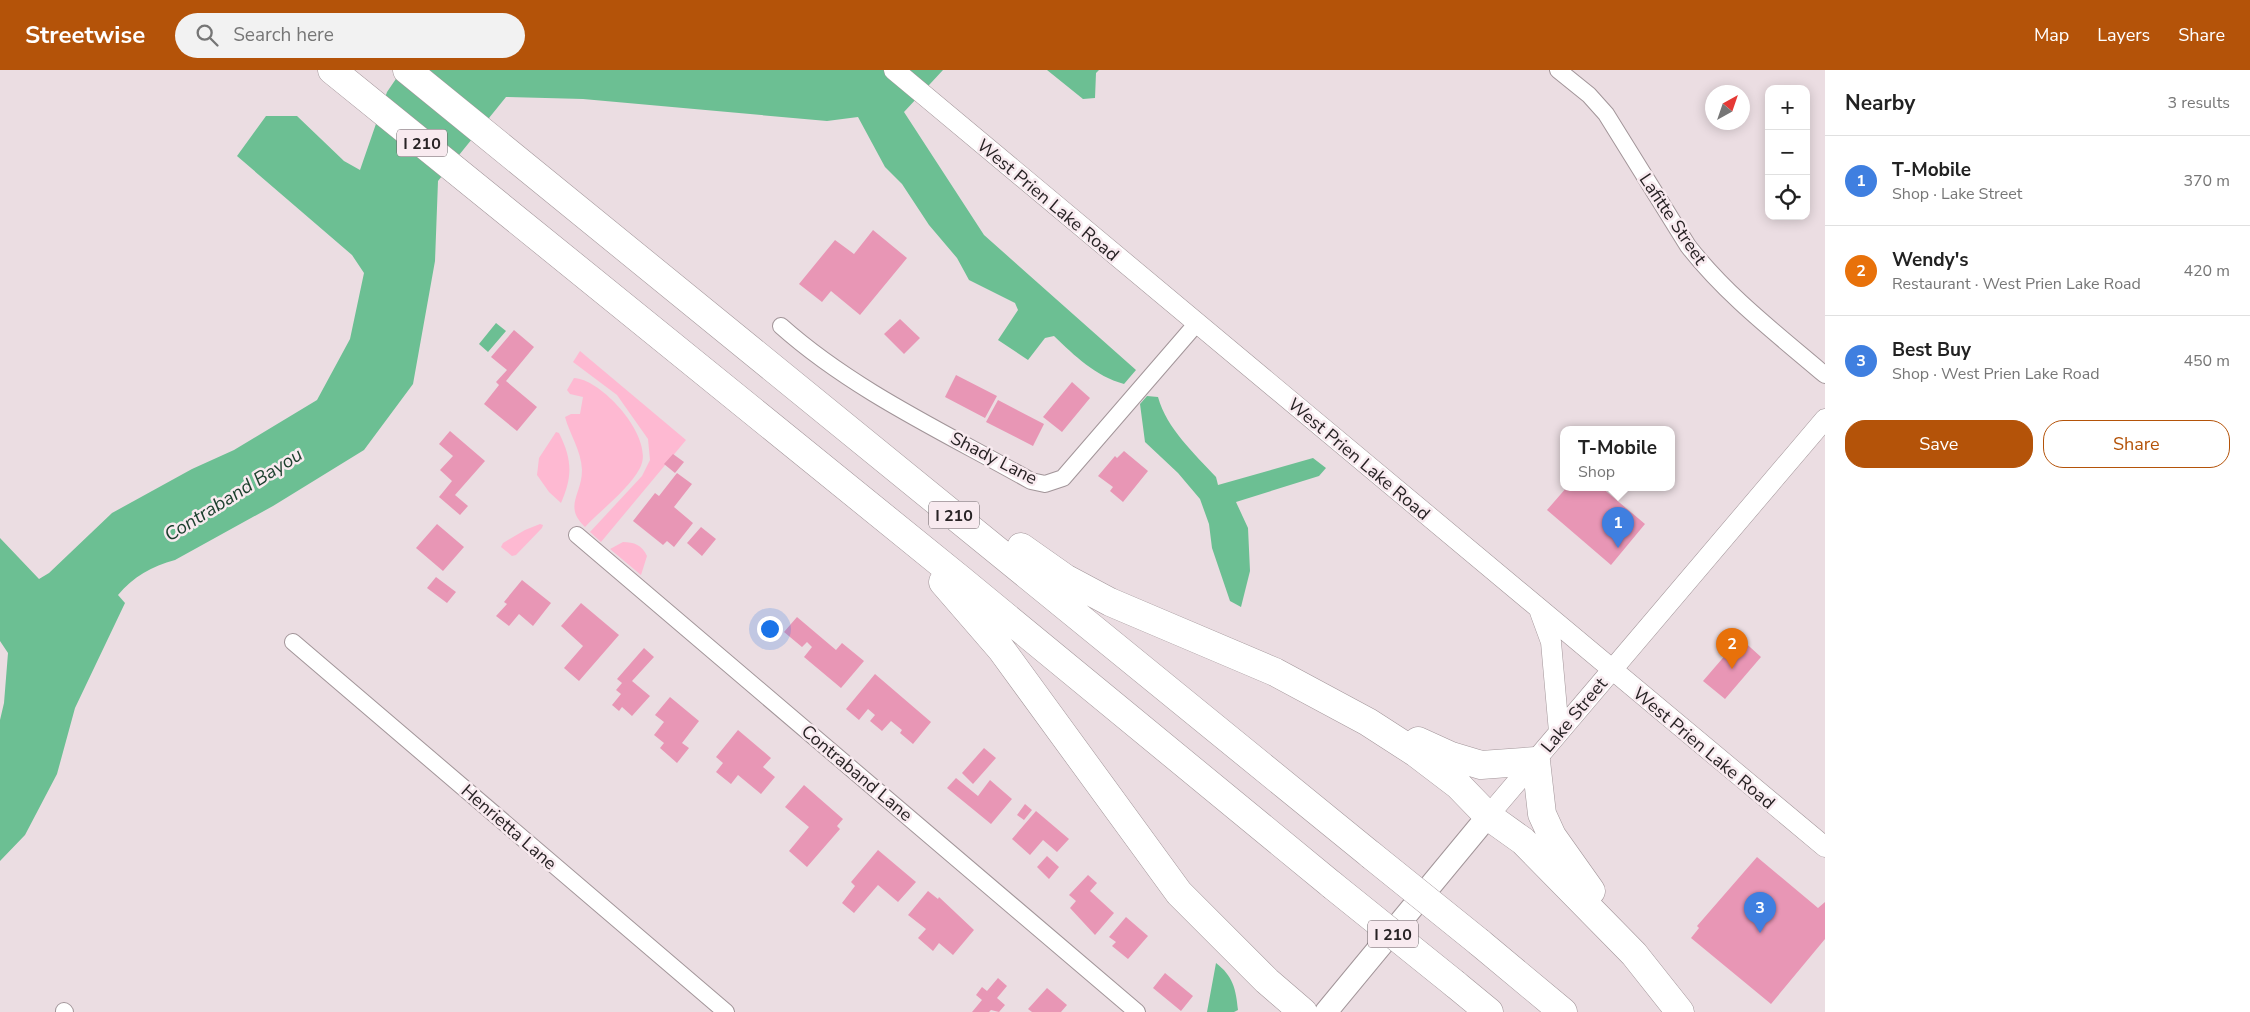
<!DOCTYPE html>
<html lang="en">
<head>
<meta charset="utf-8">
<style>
	:root { --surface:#fff; --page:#f2f2f2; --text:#222; --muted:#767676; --line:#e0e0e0; --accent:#b45309 }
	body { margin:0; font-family:"Nunito Sans",sans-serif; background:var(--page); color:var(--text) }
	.controls { position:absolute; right:15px; top:15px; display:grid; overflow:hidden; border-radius:10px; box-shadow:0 2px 12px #0003 }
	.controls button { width:45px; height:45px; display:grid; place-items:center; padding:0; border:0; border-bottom:1px solid var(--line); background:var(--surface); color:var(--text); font:25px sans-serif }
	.compass { position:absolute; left:1705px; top:15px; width:45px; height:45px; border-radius:50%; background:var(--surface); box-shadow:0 2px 12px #0003; rotate:40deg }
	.you { position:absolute; left:769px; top:558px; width:18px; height:18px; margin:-12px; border:4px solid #fff; border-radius:50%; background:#1a73e8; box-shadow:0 0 0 8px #1a73e833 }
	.badge { display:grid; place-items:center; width:32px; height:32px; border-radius:50%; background:var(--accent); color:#fff; font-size:16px; font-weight:700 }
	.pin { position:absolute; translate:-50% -41px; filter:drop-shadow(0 1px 2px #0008) }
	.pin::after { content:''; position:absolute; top:26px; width:18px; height:15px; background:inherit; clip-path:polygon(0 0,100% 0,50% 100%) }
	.popup { position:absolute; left:1560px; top:356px; width:115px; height:65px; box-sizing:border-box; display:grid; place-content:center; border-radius:10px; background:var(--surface); filter:drop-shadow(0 1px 4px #0005); font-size:16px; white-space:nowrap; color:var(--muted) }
	.popup b { font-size:19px; color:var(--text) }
	.popup::after { content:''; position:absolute; left:50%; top:100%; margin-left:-10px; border:10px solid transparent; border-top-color:var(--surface) }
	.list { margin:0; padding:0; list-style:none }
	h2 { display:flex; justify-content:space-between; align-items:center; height:65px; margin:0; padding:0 20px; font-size:21px }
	h2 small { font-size:16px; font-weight:400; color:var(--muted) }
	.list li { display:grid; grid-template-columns:32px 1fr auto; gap:15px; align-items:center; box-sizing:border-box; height:90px; padding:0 20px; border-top:1px solid var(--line) }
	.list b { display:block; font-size:19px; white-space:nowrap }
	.list p { margin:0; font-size:16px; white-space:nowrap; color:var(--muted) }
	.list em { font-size:16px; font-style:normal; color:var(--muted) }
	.actions { display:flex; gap:10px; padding:15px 20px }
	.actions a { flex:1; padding:11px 0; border:1px solid var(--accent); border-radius:20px; text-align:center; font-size:18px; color:var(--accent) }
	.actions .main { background:var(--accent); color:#fff }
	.icon { flex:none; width:28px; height:28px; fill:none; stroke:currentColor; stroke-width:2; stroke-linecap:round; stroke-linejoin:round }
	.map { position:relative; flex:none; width:1825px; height:942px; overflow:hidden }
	header { display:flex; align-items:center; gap:30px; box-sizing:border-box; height:70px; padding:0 25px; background:var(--accent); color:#fff }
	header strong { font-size:24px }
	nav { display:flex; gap:28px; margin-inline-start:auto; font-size:18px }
	.search { width:350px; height:45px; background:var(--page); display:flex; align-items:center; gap:12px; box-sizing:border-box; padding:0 18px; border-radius:28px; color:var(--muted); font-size:19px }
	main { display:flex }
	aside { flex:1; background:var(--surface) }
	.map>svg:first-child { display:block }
	.green { fill:#feb9d2 }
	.water { fill:#6cbf93 }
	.building { fill:#e896b5 }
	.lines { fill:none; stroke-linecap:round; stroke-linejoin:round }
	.minor-casing { stroke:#a29599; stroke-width:18 }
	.tertiary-casing { stroke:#a29599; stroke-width:21 }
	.secondary-casing { stroke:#a29599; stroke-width:24 }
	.motorway-casing { stroke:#a29599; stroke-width:29 }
	.minor { stroke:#fff; stroke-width:16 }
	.tertiary { stroke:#fff; stroke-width:20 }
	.secondary { stroke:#fff; stroke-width:22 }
	.motorway { stroke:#fff; stroke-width:28 }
	.motorway-bridge-casing { stroke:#a29599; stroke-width:29; stroke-linecap:butt }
	.motorway-bridge { stroke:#fff; stroke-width:28 }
	.labels { text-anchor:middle; stroke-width:5; stroke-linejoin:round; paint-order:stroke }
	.shield { fill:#f8eaef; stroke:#665f62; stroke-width:1 }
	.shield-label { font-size:16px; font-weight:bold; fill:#282325 }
	.street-label { font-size:18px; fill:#282325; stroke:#f8eaef }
	.water-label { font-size:19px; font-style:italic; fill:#1a3f2c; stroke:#f8eaef }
</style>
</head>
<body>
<header>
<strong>Streetwise</strong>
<div class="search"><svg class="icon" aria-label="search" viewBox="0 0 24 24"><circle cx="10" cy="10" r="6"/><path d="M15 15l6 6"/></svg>Search here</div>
<nav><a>Map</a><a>Layers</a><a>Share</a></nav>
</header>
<main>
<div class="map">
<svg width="1825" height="942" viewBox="0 0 1825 942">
	<rect width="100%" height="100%" fill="#ebdde2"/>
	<path class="green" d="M580,281L686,370L601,472L590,462L642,406L650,390L648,369L617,325L573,292Z
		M574,308C602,309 656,369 640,398C628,420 602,439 585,457C563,436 582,425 582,400C581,380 570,365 565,347L571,344H580L583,327L570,324L567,320Z
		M556,362L559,363C572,389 573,406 561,433L549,422L537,405L539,388Z
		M540,454L543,455L542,458L516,485L512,486L501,477L503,473L525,460Z
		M623,472C634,472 642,475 647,486L641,505L610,479Z"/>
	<path class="water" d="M402,0H943L904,42L984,165L1136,300L1124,314C1095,306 1075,286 1054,266L1045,268L1028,290L998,270L1018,240L1015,233L969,210L957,188L929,155L902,114L885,97L858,47L827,51L583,29L506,27L438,111L435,191L413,314L364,380L273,436L175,490C152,496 133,507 118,525L125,533L75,638L57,704L25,765L0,791V650L4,633L8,583L0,571V468L39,509L49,503L112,443L192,399L234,380L317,330L350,269L364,203L352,185L237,86L266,46H297L344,91L360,100L387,22Z
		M1047,0H1099L1096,3L1095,28L1083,29Z
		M496,253L506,261L488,282L479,274Z
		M1147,326L1158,327C1167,359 1194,383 1216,407L1218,415L1313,388L1326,398L1319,406L1236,432L1248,458L1250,501L1241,537L1230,531L1212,478L1209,454L1200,429L1178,403L1145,372L1140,334Z
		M1216,893C1233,906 1236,919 1238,940L1234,942H1207Z"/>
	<path class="building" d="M873,160L907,188L860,245L831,221L822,232L799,214L835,170L854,184Z
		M900,249L920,268L904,284L884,264Z
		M514,260L534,277L506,311L537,337L517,361L484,334L499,315L496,312L507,300L491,287Z
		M956,305L997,326L985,348L945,327Z
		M1072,312L1090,328L1062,362L1043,347Z
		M998,330L1044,354L1033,376L986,352Z
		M450,361L485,391L455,425L468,436L460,445L439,427L452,411L440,400L453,386L439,374Z
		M1124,381L1148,401L1123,432L1110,421L1113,417L1098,406L1115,386L1117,388Z
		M673,384L684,392L675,403L664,394Z
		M677,403L692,414L674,437L693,453L674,477L667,471L663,475L633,451L655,423L659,426Z
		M1567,417H1601L1645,454L1611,495L1547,440Z
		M437,454L464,477L443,501L416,478Z
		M701,457L716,469L702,486L687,473Z
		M436,507L456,522L447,533L427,518Z
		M522,510L551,533L533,556L519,544L509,556L496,546L507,534L504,532Z
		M581,533L619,565L579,611L564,598L583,576L561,556Z
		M797,547L836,580L842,573L864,591L841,618L804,587L812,577L807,572L802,577L784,562Z
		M1740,568L1761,587L1725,629L1703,611Z
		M644,578L654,587L632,611L650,626L632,646L622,637L619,641L612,635L621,624L616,620L622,613L617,609Z
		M875,604L931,652L913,674L900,663L902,660L891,651L882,661L870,651L875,645L868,639L859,650L846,639Z
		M670,627L699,651L682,673L689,678L677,693L660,678L664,673L654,665L664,652L655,645Z
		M738,660L771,688L763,697L775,707L761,724L738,705L731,714L716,702L723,693L716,687Z
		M984,678L996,688L973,714L962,703Z
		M956,708L978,726L990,710L1012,729L991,754L947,718Z
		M804,715L843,749L837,756L840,759L807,797L789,781L809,757L785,737Z
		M1025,734L1032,740L1024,750L1017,745Z
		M1036,741L1069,769L1057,782L1043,770L1030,785L1012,769Z
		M878,780L916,812L898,832L878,815L854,843L842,833L855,816L851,812Z
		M1047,786L1059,797L1049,809L1037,797Z
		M1757,787L1818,838L1825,832V869L1771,934L1691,868L1699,858L1697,856Z
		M1088,805L1097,813L1090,821L1114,843L1095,865L1070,838L1076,831L1069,825Z
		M928,821L938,829L939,827L974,860L953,885L939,873L933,881L918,868L926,859L908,845Z
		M1126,847L1148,866L1128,889L1112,876L1116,872L1109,867Z
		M1165,903L1193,926L1181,941L1153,918Z
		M998,908L1007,916L997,928L1005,935L999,942L991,940L989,942H972L982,930L976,925L982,917L987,921Z
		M1047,918L1067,935L1061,942H1032L1028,939Z"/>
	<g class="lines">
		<g class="minor-casing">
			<path id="minor" d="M1558,0L1589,25L1606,44L1688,176C1727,226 1777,264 1825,305
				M781,256C854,321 946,363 1031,411L1045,414L1063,408L1197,253
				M577,465L1137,942
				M293,572L726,942
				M64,941L65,942"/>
		</g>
		<g class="tertiary-casing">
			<path id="tertiary" d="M894,0L1825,777
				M1540,542L1551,572L1559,662
				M1488,746L1825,349"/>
		</g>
		<g class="secondary-casing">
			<path id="secondary" d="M1326,942L1488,746"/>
		</g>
		<g class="motorway-casing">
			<path id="motorway" d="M332,0L960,509L1332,815
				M407,0L1371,785
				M1021,477L1065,508L1110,532L1275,602L1368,652L1416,683L1458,715L1488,746L1523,771L1634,884L1680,942
				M943,512L1001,579L1179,823L1267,911L1303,942
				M1418,671L1451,686L1481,695L1536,691L1542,744L1552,766L1591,821
				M1479,872L1563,942
				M1455,914L1489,942"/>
		</g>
		<use href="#minor" class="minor"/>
		<use href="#tertiary" class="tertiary"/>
		<use href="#secondary" class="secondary"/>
		<use href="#motorway" class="motorway"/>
		<g class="motorway-bridge-casing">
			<path id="motorway-bridge" d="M1371,785L1479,872
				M1332,815L1455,914"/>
		</g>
		<use href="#motorway-bridge" class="motorway-bridge"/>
	</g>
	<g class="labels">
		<g class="shield">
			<rect x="397" y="59.5" width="50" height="27" rx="4"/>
			<rect x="929" y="431.5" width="50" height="27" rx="4"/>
			<rect x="1368" y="850.5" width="50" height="27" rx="4"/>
		</g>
		<g class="shield-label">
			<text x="422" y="79">I 210</text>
			<text x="954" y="451">I 210</text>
			<text x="1393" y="870">I 210</text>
		</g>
		<g class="street-label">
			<text transform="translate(1048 130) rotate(40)" y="6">West Prien Lake Road</text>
			<text transform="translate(1673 149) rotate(56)" y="6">Lafitte Street</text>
			<text transform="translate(994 388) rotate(27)" y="6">Shady Lane</text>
			<text transform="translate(1359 389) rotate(40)" y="6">West Prien Lake Road</text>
			<text transform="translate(1574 645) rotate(-50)" y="6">Lake Street</text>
			<text transform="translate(1704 678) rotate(40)" y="6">West Prien Lake Road</text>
			<text transform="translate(857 703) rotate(40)" y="6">Contraband Lane</text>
			<text transform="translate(509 757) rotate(41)" y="6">Henrietta Lane</text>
		</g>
		<g class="water-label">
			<text transform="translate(233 424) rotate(-32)" y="7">Contraband Bayou</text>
		</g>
	</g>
</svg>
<div class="controls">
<button>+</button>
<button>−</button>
<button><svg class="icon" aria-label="locate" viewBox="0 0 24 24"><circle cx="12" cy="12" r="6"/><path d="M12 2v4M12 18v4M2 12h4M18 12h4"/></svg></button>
</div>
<svg class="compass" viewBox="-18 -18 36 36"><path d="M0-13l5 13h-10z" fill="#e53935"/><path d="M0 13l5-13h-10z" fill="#767676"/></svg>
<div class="you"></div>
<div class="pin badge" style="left:1618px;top:478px;background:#3f7fe0">1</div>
<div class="popup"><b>T-Mobile</b>Shop</div>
<div class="pin badge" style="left:1732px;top:599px;background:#e8710a">2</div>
<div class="pin badge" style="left:1760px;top:863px;background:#3f7fe0">3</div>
</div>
<aside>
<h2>Nearby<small>3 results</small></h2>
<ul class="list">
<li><span class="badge" style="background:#3f7fe0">1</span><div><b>T-Mobile</b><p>Shop · Lake Street</p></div><em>370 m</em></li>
<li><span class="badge" style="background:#e8710a">2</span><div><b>Wendy's</b><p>Restaurant · West Prien Lake Road</p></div><em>420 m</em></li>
<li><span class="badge" style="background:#3f7fe0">3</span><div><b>Best Buy</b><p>Shop · West Prien Lake Road</p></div><em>450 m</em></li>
</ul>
<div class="actions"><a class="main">Save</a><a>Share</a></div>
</aside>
</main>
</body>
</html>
